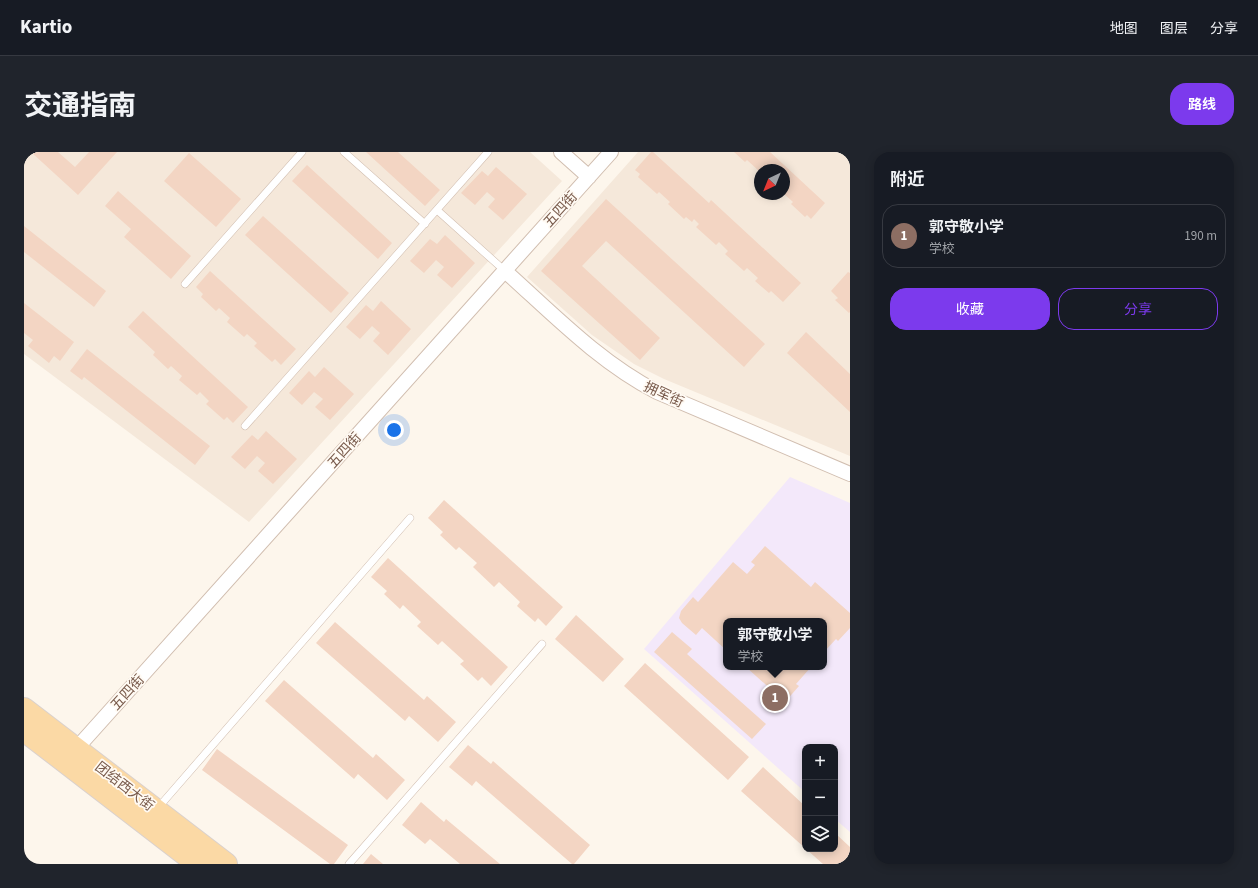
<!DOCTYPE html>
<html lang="zh">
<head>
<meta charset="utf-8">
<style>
	:root { --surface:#171b24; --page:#20242c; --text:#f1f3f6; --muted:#9ea1a6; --line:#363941; --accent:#7c3aed }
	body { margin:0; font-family:"Source Sans 3","Noto Sans SC",sans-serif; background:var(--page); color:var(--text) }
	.controls { position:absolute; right:12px; bottom:12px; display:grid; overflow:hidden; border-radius:8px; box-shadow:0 2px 10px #0003 }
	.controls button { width:36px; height:36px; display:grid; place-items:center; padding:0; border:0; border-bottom:1px solid var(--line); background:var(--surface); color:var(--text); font:20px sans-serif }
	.compass { position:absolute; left:730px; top:12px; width:36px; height:36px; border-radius:50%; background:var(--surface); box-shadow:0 2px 10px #0003; rotate:223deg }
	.you { position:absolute; left:370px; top:278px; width:14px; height:14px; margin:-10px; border:3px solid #fff; border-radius:50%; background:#1a73e8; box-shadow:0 0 0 6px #1a73e833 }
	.badge { display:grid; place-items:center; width:26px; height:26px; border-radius:50%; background:var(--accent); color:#fff; font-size:13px; font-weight:700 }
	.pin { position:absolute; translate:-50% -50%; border:2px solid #fff; box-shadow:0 1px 4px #0006 }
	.popup { position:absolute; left:699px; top:466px; width:104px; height:52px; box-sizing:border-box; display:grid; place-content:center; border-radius:8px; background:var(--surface); filter:drop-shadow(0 1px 3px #0005); font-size:13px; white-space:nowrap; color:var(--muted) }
	.popup b { font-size:15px; color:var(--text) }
	.popup::after { content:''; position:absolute; left:50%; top:100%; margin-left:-8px; border:8px solid transparent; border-top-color:var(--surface) }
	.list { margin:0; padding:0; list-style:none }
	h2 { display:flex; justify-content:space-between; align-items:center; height:52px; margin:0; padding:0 16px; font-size:17px }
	h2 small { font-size:13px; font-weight:400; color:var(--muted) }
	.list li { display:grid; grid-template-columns:26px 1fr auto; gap:12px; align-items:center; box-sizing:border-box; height:64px; margin:0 8px 8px; padding:0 8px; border:1px solid var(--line); border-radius:16px }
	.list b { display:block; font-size:15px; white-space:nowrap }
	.list p { margin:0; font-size:13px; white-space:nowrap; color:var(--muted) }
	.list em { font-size:13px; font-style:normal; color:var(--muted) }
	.actions { display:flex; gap:8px; padding:12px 16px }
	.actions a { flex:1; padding:9px 0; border:1px solid var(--accent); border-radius:16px; text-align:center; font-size:14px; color:var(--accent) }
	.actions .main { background:var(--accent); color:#fff }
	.icon { flex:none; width:22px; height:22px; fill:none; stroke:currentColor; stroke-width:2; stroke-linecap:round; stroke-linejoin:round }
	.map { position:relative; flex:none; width:826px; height:712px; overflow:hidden; border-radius:16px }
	header { display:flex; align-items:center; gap:24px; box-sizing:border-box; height:56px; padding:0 20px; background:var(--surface); border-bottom:1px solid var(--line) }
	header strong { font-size:19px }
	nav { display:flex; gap:22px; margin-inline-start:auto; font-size:14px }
	.intro { display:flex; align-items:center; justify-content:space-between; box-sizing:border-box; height:96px; padding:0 24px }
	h1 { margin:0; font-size:28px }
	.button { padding:10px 18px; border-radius:16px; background:var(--accent); color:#fff; font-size:14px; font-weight:700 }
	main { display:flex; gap:24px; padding:0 24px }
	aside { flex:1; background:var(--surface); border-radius:16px; box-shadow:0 2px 10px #0003 }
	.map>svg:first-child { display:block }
	.residential { fill:#f5e8da; fill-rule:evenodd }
	.education { fill:#f3e8fa; fill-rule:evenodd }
	.building { fill:#f3d5c3 }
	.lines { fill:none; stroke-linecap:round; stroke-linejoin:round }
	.service-casing { stroke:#d1beb0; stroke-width:8 }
	.minor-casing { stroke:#d1beb0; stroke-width:16 }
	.primary-casing { stroke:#dad1cd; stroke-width:24 }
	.service { stroke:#fff; stroke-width:7 }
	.minor { stroke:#fff; stroke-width:14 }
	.primary { stroke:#fbd9a5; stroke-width:22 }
	.labels { text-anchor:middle; stroke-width:3.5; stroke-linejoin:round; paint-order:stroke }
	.street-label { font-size:14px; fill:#7a5c4d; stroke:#fffaf3 }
</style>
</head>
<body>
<header>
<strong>Kartio</strong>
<nav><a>地图</a><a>图层</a><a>分享</a></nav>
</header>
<div class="intro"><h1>交通指南</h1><a class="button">路线</a></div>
<main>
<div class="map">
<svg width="826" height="712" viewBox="0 0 826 712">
	<rect width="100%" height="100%" fill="#fdf6ec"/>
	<path class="residential" d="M0,0H506L538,29L225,370L0,202Z
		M614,0H826V304L640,227L610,212L568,183L503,125ZM736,18H760V42H736Z"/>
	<path class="education" d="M766,325L826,351V680L811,667V595H781V640L620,497ZM702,469H800V515H702Z"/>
	<path class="building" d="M7,0H34L51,15L65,0H93L54,43Z
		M342,0H374L416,38L401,54Z
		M627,0H629L685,51L687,48L777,131L759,150L747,139L745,141L731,129L734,126L723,116L720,119L701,102L704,99L695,90L692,93L672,75L675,72L670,67L668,70L662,65L660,67L644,52L646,50L635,40L633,42L614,25L616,22L611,18Z
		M710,0H746L801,51L787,67L783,63L781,65L767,52L769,50L760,42V18H736V20L723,8L721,10Z
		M165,1L217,47L192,75L140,29Z
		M283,13L368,91L354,107L268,29Z
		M472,15L503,42L479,68L464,55L471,47L463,40L451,53L437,41L458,19L464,24Z
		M94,39L167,104L147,127L100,85L107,77L81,54Z
		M582,47L741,192L720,215L582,89L558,114L636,186L616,208L517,119Z
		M239,64L325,141L307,161L221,83Z
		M0,74L82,139L70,155L0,100Z
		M421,83L451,111L428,136L413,123L420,115L412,108L400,121L386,109L406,87L413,92Z
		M186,119L272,197L257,213L251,207L248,210L230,194L233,191L223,182L220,185L203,170L206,166L195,156L192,159L177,145L179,142L172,135Z
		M824,120L826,121V160L825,161L811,148L814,146L807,139Z
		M357,149L387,177L364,203L349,189L356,181L348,174L336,187L322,175L342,153L349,159Z
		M0,151L50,190L36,209L30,204L25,211L4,194L9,188L0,181Z
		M119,159L224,255L209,271L203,265L200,268L182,252L185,249L176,240L173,243L155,228L158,224L147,214L144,217L129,203L131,200L104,175Z
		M782,180L826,222V260L763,201Z
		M63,197L186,294L171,313L60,225L58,228L46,219Z
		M300,215L330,242L306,268L291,255L299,247L290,240L278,253L265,241L285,219L291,225Z
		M242,279L273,307L249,332L234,319L241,311L233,304L221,317L207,305L228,283L234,288Z
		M420,348L539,455L522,474L514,466L511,470L493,454L496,450L475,430L470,435L449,415L453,411L435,395L432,398L416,383L419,380L404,366Z
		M741,394L787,435L791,430L826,461V476L814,489L812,487L800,500V469H702V498L678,476L672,483L658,471L655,466L657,459L669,445L674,450L709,410L723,422L731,413L727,410Z
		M364,406L484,515L467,534L458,525L454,529L436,512L440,509L418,489L414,493L393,474L397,470L379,453L376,457L360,442L363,439L347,425Z
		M552,463L600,507L579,530L531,487Z
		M311,470L400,548L403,544L432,570L414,590L385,564L381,569L292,491Z
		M648,480L668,497L663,502L742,572L728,587L630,500Z
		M621,511L725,605L704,628L600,534Z
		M722,515H787L772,532L775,534L761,550Z
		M260,528L349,606L352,602L381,628L363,648L334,622L330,627L241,549Z
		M444,593L467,612L469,609L566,693L550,712H548L452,629L448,634L425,615Z
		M193,597L324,693L310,712H306L178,618Z
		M739,615L781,654V696L717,639Z
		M397,650L420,670L422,667L476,712H436L406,687L401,692L378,673Z
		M811,681L826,695V712H799L782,697H811Z
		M347,702L359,712H339Z"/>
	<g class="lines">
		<g class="service-casing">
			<path id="service" d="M320,0L401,72
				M413,58L481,119
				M161,132L278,0
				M221,274L464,0
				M133,657L386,366
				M325,712L518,492"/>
		</g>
		<g class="minor-casing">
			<path id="minor" d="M537,0L565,25
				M481,119C529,162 575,210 633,240L826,322
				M52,597L587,0"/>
		</g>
		<g class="primary-casing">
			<path id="primary" d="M0,557L202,712
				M0,578L174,712"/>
		</g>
		<use href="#service" class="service"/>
		<use href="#minor" class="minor"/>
		<use href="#primary" class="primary"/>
	</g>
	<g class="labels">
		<g class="street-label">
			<text transform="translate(536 57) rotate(-48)" y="5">五四街</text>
			<text transform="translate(640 242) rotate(25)" y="5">拥军街</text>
			<text transform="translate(320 298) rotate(-48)" y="5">五四街</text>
			<text transform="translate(103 540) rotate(-48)" y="5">五四街</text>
			<text transform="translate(101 634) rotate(38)" y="5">团结西大街</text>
		</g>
	</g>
</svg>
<div class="controls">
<button>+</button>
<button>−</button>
<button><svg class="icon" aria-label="layers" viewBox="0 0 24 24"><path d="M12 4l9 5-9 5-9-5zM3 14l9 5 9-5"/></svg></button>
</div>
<svg class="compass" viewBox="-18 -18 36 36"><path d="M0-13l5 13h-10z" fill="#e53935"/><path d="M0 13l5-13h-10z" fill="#9ea1a6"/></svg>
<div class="you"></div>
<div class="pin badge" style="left:751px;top:546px;background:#8d6e63">1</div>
<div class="popup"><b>郭守敬小学</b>学校</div>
</div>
<aside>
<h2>附近<small></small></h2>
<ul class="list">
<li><span class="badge" style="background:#8d6e63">1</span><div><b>郭守敬小学</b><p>学校</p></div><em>190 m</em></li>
</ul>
<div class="actions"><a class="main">收藏</a><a>分享</a></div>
</aside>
</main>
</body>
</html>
